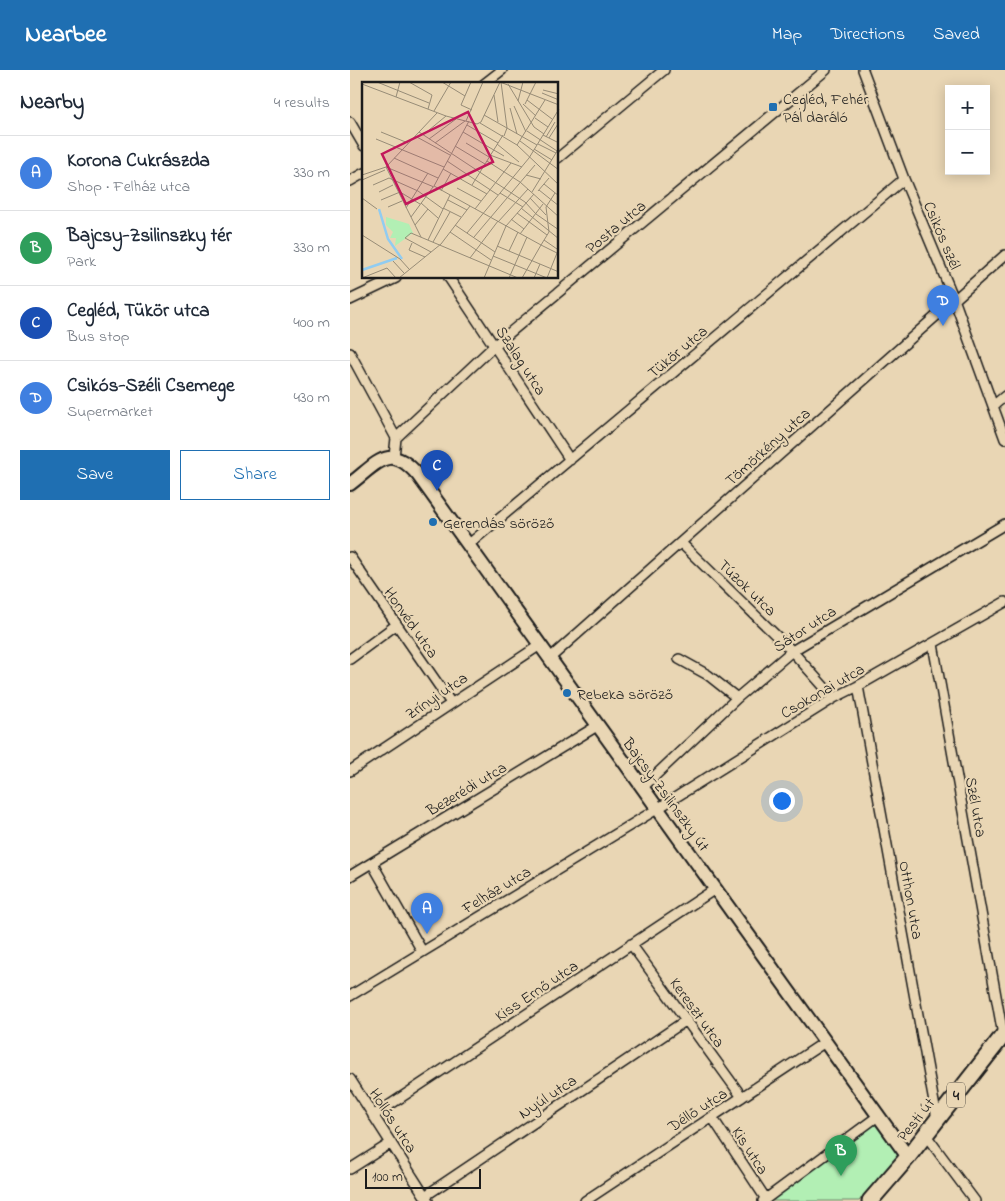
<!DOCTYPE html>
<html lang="en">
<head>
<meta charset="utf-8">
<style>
	:root { --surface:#fff; --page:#f6f6f7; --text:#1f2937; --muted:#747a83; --line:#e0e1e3; --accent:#1f6fb2 }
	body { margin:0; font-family:"Indie Flower",sans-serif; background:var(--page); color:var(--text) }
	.controls { position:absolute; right:15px; top:15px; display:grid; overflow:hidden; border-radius:0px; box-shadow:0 2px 12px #0003 }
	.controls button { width:45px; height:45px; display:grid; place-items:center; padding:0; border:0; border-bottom:1px solid var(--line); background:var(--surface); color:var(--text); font:25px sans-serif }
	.scale { position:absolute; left:15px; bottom:12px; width:116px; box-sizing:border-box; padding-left:5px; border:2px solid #1c1c1c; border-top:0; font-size:14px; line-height:18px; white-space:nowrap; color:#1c1c1c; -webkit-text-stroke:4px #e9d6b4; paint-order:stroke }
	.you { position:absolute; left:431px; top:730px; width:18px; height:18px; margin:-12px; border:4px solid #fff; border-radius:50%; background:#1a73e8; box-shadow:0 0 0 8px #1a73e833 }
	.badge { display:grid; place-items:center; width:32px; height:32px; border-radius:50%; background:var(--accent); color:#fff; font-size:16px; font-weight:700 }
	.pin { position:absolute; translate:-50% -41px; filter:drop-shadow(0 1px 2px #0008) }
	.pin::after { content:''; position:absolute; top:26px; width:18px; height:15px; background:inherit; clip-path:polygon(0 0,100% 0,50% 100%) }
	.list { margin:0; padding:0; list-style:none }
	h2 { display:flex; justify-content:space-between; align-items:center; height:65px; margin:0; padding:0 20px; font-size:21px }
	h2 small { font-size:16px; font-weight:400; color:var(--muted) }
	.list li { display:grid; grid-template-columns:32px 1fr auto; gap:15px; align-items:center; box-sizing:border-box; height:75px; padding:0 20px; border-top:1px solid var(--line) }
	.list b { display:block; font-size:19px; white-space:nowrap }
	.list p { margin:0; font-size:16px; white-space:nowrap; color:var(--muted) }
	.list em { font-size:16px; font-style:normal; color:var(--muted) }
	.actions { display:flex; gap:10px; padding:15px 20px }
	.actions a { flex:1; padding:11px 0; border:1px solid var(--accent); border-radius:0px; text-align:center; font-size:18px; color:var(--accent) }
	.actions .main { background:var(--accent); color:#fff }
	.map { position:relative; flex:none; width:655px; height:1131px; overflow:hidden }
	header { display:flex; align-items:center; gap:30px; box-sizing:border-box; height:70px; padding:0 25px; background:var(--accent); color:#fff }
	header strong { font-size:24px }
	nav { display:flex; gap:28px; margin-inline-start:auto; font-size:18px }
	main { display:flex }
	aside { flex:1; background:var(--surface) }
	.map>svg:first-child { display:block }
	.green { fill:#b2efb4; stroke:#678668 }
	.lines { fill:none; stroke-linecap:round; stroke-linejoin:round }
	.minor-casing { stroke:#1c1c1c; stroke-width:12 }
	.secondary-casing { stroke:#1c1c1c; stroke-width:16 }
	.primary-casing { stroke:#1c1c1c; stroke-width:19 }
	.minor { stroke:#e9d6b4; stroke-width:9 }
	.secondary { stroke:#e9d6b4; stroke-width:12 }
	.primary { stroke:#e9d6b4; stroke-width:15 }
	.poi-dot { fill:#1f6fb2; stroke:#e9d6b4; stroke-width:2 }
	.labels { text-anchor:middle; stroke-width:4.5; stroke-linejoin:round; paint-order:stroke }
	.shield { fill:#e9d6b4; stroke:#5a544a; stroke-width:1 }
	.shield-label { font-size:15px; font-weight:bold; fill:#1c1c1c }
	.poi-label { font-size:16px; fill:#1c1c1c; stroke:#e9d6b4; text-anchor:start }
	.street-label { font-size:16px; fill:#1c1c1c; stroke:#e9d6b4 }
	.inset-river { fill:none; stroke:#91ccf1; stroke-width:2.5 }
	.inset-road { fill:none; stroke:#978c77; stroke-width:1 }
	.view { fill:#c2185b; fill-opacity:0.15; stroke:#c2185b; stroke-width:2.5 }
	.inset-edge { fill:none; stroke:#1c1c1c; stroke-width:2.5 }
</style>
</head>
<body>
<header>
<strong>Nearbee</strong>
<nav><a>Map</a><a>Directions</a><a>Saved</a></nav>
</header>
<main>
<aside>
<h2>Nearby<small>4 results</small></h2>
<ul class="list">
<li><span class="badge" style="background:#3f7fe0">A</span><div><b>Korona Cukrászda</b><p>Shop · Felház utca</p></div><em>330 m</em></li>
<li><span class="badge" style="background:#2e9e5b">B</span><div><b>Bajcsy-Zsilinszky tér</b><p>Park</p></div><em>330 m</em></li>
<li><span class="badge" style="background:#1a4fb4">C</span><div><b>Cegléd, Tükör utca</b><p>Bus stop</p></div><em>400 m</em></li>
<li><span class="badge" style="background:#3f7fe0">D</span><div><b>Csikós-Széli Csemege</b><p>Supermarket</p></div><em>430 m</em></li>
</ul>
<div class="actions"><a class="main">Save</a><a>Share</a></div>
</aside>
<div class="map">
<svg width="655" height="1131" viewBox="0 0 655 1131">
	<rect width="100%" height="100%" fill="#e9d6b4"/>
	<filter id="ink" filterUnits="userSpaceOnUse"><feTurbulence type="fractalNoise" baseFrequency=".02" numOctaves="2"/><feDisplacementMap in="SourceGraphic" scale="10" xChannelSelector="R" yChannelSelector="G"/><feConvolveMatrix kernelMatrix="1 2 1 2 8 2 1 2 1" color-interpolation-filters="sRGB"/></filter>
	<g filter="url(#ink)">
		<path class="green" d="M528,1046L553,1080L509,1131H419Z"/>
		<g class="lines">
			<g class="minor-casing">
				<path id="minor" d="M513,0L554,109L604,229L655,369
					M134,14L152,0
					M0,52L14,76
					M208,88L314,0
					M0,111L14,103
					M99,208L220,390
					M0,230L46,208
					M0,283L46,368
					M643,336L655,326
					M44,387L46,368L145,275L476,0
					M331,473L442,581L484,628
					M118,475L554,109
					M0,487L101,633
					M583,574L653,965
					M0,589L46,555
					M199,589L655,185
					M329,589L358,605L387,628
					M508,616L587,1049
					M0,701L190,575
					M292,718L387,628L442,581L655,454
					M22,793L72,881
					M0,806L247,656
					M281,874L392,1027
					M0,926L307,739L484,628L508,616L655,532
					M0,1009L78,1131
					M23,1046L365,819
					M362,1047L416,1129
					M575,1064L625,1131
					M0,1099L41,1073
					M75,1126L335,951
					M235,1131L475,972
					M413,1131L528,1046"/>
			</g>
			<g class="secondary-casing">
				<path id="secondary" d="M0,414C28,393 39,372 68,405L558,1087"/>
			</g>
			<g class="primary-casing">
				<path id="primary" d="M520,1131L558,1087L655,963"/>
			</g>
			<use href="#minor" class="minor"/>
			<use href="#secondary" class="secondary"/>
			<use href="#primary" class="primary"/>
		</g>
	</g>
	<g class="poi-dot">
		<rect x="418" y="32" width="10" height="10" rx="2.5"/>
		<circle cx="83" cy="452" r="5"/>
		<circle cx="217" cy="623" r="5"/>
	</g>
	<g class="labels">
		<rect class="shield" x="597" y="1012.5" width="18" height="25" rx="4"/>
		<g class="shield-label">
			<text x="606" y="1030">4</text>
		</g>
		<g class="poi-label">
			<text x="433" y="34">Cegléd, Fehér<tspan x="433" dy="18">Pál daráló</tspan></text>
			<text x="93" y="458">Gerendás söröző</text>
			<text x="227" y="629">Rebeka söröző</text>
		</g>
		<g class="street-label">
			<text transform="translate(265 156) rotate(-40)" y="6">Posta utca</text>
			<text transform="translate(593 165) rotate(67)" y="6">Csikós szél</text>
			<text transform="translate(327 281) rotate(-40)" y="6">Tükör utca</text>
			<text transform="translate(172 290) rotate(57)" y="6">Szalag utca</text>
			<text transform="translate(417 376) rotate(-42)" y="6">Tömörkény utca</text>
			<text transform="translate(398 517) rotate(44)" y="6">Túzok utca</text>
			<text transform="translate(62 552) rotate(55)" y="6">Honvéd utca</text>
			<text transform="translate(454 558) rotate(-33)" y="6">Sátor utca</text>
			<text transform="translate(472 620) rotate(-30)" y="6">Csokonai utca</text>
			<text transform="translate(86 625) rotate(-34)" y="6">Zrínyi utca</text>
			<text transform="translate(116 718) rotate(-31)" y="6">Bezerédi utca</text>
			<text transform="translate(317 724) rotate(54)" y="6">Bajcsy-Zsilinszky út</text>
			<text transform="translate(627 737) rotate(80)" y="6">Szél utca</text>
			<text transform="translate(146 819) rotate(-31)" y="6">Felház utca</text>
			<text transform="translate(562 830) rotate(80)" y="6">Otthon utca</text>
			<text transform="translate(186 920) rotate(-34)" y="6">Kiss Ernő utca</text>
			<text transform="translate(348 942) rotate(54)" y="6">Kereszt utca</text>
			<text transform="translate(197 1026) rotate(-34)" y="6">Nyúl utca</text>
			<text transform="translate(347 1039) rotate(-33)" y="6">Déllő utca</text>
			<text transform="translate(565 1049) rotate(-52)" y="6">Pesti út</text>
			<text transform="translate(44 1050) rotate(57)" y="6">Hollós utca</text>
			<text transform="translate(401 1080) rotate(57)" y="6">Kis utca</text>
		</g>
	</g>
	<g transform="translate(12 12)">
		<rect width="196" height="196" fill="#e9d6b4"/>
		<path d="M24,135L47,142L51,151L33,164L34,156H28L31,150L24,143Z" fill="#b2efb4"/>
		<path class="inset-river" d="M17,127L26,157L40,177M0,188L35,176"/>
		<path class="inset-road" d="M15,0L67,21M47,0L70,13L66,27M80,0L103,14M109,0L99,23L110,28M139,0L145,46L142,54M0,2L84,34L115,42L119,40L138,0L197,23M146,2L172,45L182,52M181,8L197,12M180,11L197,18M132,13L136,40M34,15L38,0M165,18L190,37M156,19L161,0M161,22L174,34M163,22L174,0M152,24L164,50M148,26L155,52M72,29L89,0M122,33L175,63M173,36L186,45M104,39L121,0M118,41L155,63L197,103M105,43L136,61M165,49L195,69M19,50L46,61M57,50L163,120L174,132L197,148M101,50L142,74M61,53L84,34M181,53L197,61M53,54L88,73M184,55L193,40M187,56L196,42M14,57L82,85M67,57L94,37M158,59L197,88M73,61L103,39M104,61L127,75M135,62L157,80M176,62L194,71M155,63L183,18M93,64L123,82M172,67L190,78M128,73L160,85M32,76L76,96M85,79L136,113M125,79L158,100L197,135M24,85L59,155M24,85L75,31M24,85L72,105M81,87L125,112M0,93L24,85M164,93L179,97M0,98L23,88M182,102L197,114M11,103L27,96L56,109L81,127M110,103L141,53M95,106L119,119M177,108L197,124M79,109L89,91M176,109L187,96M17,110L31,103M170,110L197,66M138,111L161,125M0,116L15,127M168,116L184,133M19,118L38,110L58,122M86,118L105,128M59,121L76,136M108,124L179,163L187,150L184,125L193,111M26,125L40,119M44,126L66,91M81,126L99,135M159,126L197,157M113,127L149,81M155,131L185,153M49,135L71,105M149,137L162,147M136,140L166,107M53,143L66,127M93,143L133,170M88,150L129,178M105,151L167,76L197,27M158,152L181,122M0,153L38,177L47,187M112,155L173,83M66,158L88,113M182,158L195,167M71,160L88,130M50,161L47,168L63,175M135,164L197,190M147,169L156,150M69,170L43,156L49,151L156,196M131,174L185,196M108,176L136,139M31,179L42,191M0,196L25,186L34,196M37,196L79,162L108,124L72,104L107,39M122,196L144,144L172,112M147,196L165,155M160,196L179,163L197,172M172,196L178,182M185,196L195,171"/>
		<path class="view" d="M106,30L131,80L44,122L20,72Z"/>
		<rect width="196" height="196" class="inset-edge"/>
	</g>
</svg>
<div class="controls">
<button>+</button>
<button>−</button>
</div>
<div class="scale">100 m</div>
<div class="you"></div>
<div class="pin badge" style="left:77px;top:864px;background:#3f7fe0">A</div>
<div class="pin badge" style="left:491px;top:1106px;background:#2e9e5b">B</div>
<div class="pin badge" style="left:87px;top:421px;background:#1a4fb4">C</div>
<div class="pin badge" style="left:593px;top:256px;background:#3f7fe0">D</div>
</div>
</main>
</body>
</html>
